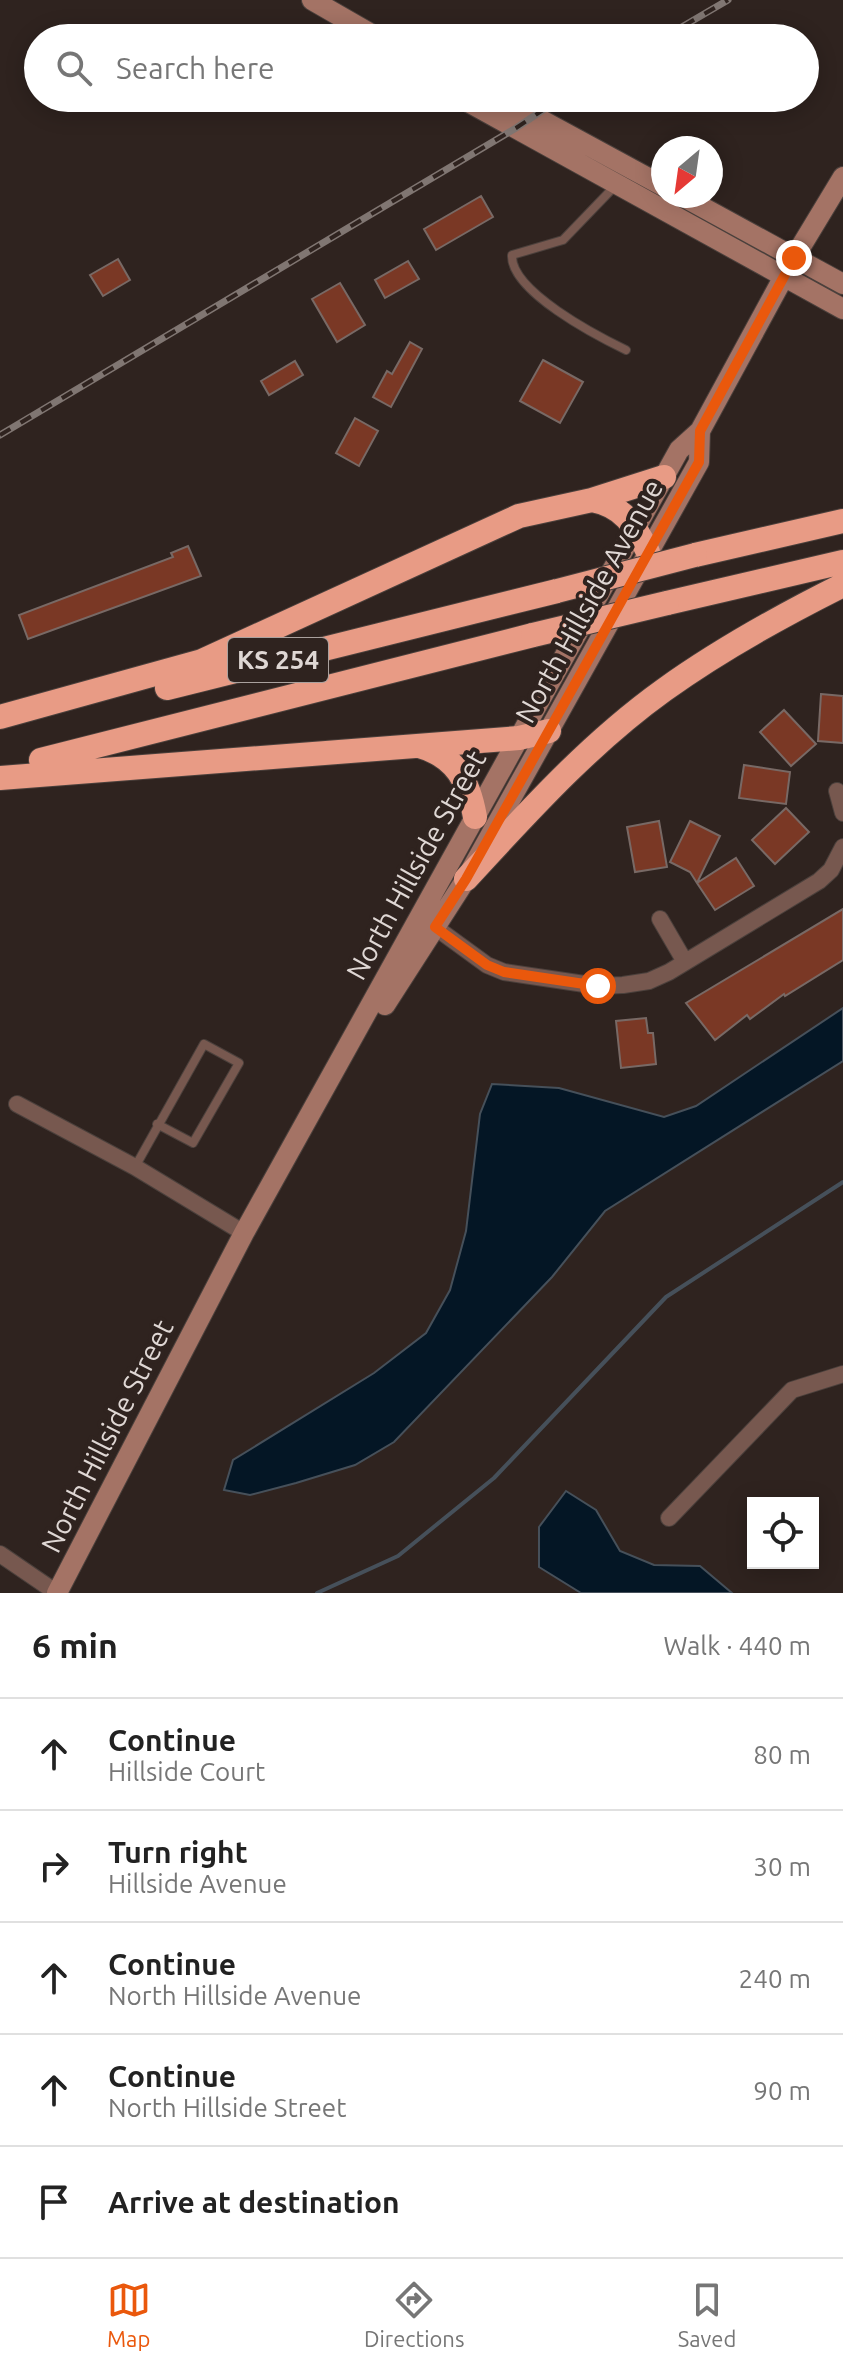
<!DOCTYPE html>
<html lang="en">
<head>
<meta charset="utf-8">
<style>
	:root { --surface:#fff; --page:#f6f6f6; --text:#222; --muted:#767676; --line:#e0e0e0; --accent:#ea580c }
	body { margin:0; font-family:Ubuntu,sans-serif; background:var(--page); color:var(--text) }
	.controls { position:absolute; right:24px; bottom:24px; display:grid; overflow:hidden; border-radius:0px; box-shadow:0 4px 20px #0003 }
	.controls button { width:72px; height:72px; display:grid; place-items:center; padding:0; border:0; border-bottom:2px solid var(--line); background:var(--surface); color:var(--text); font:40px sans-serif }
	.compass { position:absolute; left:651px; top:136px; width:72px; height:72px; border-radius:50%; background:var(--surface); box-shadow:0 4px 20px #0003; rotate:209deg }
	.stop { position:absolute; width:24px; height:24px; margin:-18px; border:6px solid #ea580c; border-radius:50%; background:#fff }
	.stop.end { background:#ea580c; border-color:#fff; box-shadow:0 2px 8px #0008 }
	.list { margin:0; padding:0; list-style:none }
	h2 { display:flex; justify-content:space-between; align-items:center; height:104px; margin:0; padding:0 32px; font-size:34px }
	h2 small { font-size:26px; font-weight:400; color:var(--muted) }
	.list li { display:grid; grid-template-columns:52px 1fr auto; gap:24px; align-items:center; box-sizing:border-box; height:112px; padding:0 32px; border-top:2px solid var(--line) }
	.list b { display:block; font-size:30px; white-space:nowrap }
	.list p { margin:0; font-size:26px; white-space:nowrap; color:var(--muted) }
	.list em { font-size:26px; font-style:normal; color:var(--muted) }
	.icon { flex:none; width:44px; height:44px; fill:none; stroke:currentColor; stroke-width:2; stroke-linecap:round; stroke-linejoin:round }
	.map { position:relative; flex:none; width:843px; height:1593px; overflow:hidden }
	.search { position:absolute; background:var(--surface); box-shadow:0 4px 20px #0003; left:24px; right:24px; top:24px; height:88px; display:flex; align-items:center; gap:20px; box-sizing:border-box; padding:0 28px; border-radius:44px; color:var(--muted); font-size:30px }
	.sheet { height:664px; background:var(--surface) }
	nav { display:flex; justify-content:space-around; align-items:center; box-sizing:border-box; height:112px; border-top:2px solid var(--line); background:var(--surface); font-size:22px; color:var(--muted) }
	nav a { display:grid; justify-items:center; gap:4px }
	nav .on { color:var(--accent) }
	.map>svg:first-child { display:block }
	.water { fill:#041625; stroke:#46505a; stroke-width:2 }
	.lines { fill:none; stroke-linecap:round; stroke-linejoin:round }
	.stream { stroke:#46505a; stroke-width:4 }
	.building { fill:#7a3825; stroke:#786965; stroke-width:2 }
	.lane-casing { stroke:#4b403c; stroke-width:10 }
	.street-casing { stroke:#4b403c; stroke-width:18 }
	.secondary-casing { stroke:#4b403c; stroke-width:22 }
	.highway-casing { stroke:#4b403c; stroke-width:26 }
	.lane { stroke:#77584f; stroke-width:8 }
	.street { stroke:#77584f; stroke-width:16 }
	.secondary { stroke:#a47365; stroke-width:20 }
	.highway { stroke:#e89b85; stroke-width:24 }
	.rail-casing { stroke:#807672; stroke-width:7 }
	.rail { stroke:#2f231f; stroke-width:4; stroke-dasharray:12; stroke-linecap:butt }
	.highway-bridge-casing { stroke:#4b403c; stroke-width:26; stroke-linecap:butt }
	.highway-bridge { stroke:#e89b85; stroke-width:24 }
	.route { stroke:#ea580c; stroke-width:10 }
	.labels { text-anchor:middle; stroke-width:8; stroke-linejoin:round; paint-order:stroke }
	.shield { fill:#2f231f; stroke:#aaa19e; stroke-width:2 }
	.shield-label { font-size:26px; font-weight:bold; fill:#dfd7d4 }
	.street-label { font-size:28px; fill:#dfd7d4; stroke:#2f231f }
</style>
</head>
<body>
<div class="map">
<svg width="843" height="1593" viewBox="0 0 843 1593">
	<rect width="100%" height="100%" fill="#2f231f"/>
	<path class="water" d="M843,1008V1061L605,1211L552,1277L394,1442L355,1465L296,1483L250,1495L224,1490L233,1460L374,1373L426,1333L450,1290L466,1231L480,1114L492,1084L559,1088L664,1117L696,1106Z
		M566,1491L596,1510L620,1551L654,1565L700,1566L732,1593H581L539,1567V1527Z"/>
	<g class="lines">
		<path class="stream" d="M317,1593L398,1556L494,1478L666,1297L843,1182"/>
	</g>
	<path class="building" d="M481,196L493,217L436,250L424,229Z
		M118,259L130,280L103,296L90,275Z
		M408,261L419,279L385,298L375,280Z
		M340,283L365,325L337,342L312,299Z
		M410,342L422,349L391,407L373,397L387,371L392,374Z
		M543,360L583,382L560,423L520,401Z
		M295,361L303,375L269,395L261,381Z
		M355,418L378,431L359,466L336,453Z
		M188,546L201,576L28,639L19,615L173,557L171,553Z
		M821,694L843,696V743L818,741Z
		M784,710L816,744L791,766L760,732Z
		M744,765L790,772L786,804L739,798Z
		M786,808L809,832L775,864L752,840Z
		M659,821L667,867L635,872L627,827Z
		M690,821L720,836L697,883L690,872L670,862Z
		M736,858L754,886L715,910L697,883Z
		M843,909V960L785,996L784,994L750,1019L747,1015L715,1040L686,1003Z
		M646,1018L648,1033H653L656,1064L621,1068L616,1021Z"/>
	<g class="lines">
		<g class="lane-casing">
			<path id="lane" d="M615,186L563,240L512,255C510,291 597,336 626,350
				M135,1167L204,1044L239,1063L193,1143L157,1124"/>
		</g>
		<g class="street-casing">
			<path id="street" d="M837,791L843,813
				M660,919L685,962
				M428,922L487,965L504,972L598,986L623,985L649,981L669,972L819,881L831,870L843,847
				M17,1104L135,1167L244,1233
				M669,1518L792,1390L843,1374
				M0,1554L57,1593"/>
		</g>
		<g class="secondary-casing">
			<path id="secondary" d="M312,0L378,38
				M461,98L843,309
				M501,98L663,186
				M682,196L843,284
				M385,1005L466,879L699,462L700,431
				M57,1593L244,1233L679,450L700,431L794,258L843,177"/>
		</g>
		<g class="highway-casing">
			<path id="highway" d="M592,500C623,506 635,525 648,552
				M695,555L843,521
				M667,603L843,562
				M167,688L557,591
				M0,717L202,661L519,516L592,500L664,477
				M419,746C456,756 469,782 475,817
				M41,760L533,635
				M0,778L519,738L549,731
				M466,879C528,812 590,743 664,690C721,649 781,616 843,585"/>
		</g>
		<use href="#lane" class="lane"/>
		<use href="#street" class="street"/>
		<use href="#secondary" class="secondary"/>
		<use href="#highway" class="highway"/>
		<g class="rail-casing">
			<path id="rail" d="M663,38L728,0
				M0,435L516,128L561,98"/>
		</g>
		<use href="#rail" class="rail"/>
		<g class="highway-bridge-casing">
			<path id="highway-bridge" d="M557,591L695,555
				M533,635L667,603"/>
		</g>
		<use href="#highway-bridge" class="highway-bridge"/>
	</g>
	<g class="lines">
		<path class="route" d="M598,986L504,972L487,965L435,927L466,879L699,462L700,431L794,258"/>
	</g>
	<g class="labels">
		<rect class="shield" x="228" y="638" width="100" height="44" rx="6"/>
		<g class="shield-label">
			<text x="278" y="669">KS 254</text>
		</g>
		<g class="street-label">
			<text transform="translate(589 601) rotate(-61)" y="10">North Hillside Avenue</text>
			<text transform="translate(416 865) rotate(-61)" y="10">North Hillside Street</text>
			<text transform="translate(107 1436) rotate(-63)" y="10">North Hillside Street</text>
		</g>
	</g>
</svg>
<div class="controls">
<button><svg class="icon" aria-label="locate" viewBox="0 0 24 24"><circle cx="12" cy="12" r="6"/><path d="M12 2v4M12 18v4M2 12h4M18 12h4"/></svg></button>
</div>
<svg class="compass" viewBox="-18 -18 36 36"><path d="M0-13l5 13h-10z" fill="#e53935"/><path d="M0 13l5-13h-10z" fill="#767676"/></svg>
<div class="stop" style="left:598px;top:986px"></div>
<div class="stop end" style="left:794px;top:258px"></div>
<div class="search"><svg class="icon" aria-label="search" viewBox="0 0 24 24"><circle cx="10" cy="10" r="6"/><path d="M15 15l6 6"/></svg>Search here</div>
</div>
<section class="sheet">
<h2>6 min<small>Walk · 440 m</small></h2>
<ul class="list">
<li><svg class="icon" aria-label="ahead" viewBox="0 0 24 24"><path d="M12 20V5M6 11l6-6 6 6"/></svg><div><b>Continue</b><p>Hillside Court</p></div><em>80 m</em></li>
<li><svg class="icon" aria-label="right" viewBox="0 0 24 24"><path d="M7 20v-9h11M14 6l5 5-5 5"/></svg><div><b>Turn right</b><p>Hillside Avenue</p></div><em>30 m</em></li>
<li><svg class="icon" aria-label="ahead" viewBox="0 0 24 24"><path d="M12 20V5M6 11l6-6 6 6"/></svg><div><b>Continue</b><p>North Hillside Avenue</p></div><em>240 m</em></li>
<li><svg class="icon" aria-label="ahead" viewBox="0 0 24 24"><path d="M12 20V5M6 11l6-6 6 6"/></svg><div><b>Continue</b><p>North Hillside Street</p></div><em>90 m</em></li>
<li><svg class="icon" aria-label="arrive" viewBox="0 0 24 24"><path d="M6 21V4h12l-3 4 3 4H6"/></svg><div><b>Arrive at destination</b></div></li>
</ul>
</section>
<nav>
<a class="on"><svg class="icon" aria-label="map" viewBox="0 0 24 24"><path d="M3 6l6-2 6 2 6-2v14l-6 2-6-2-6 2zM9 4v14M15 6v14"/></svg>Map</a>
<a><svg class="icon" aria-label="directions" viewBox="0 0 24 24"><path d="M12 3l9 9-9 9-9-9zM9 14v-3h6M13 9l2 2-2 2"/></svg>Directions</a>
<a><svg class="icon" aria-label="saved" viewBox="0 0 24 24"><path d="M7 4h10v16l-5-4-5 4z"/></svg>Saved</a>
</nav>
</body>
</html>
